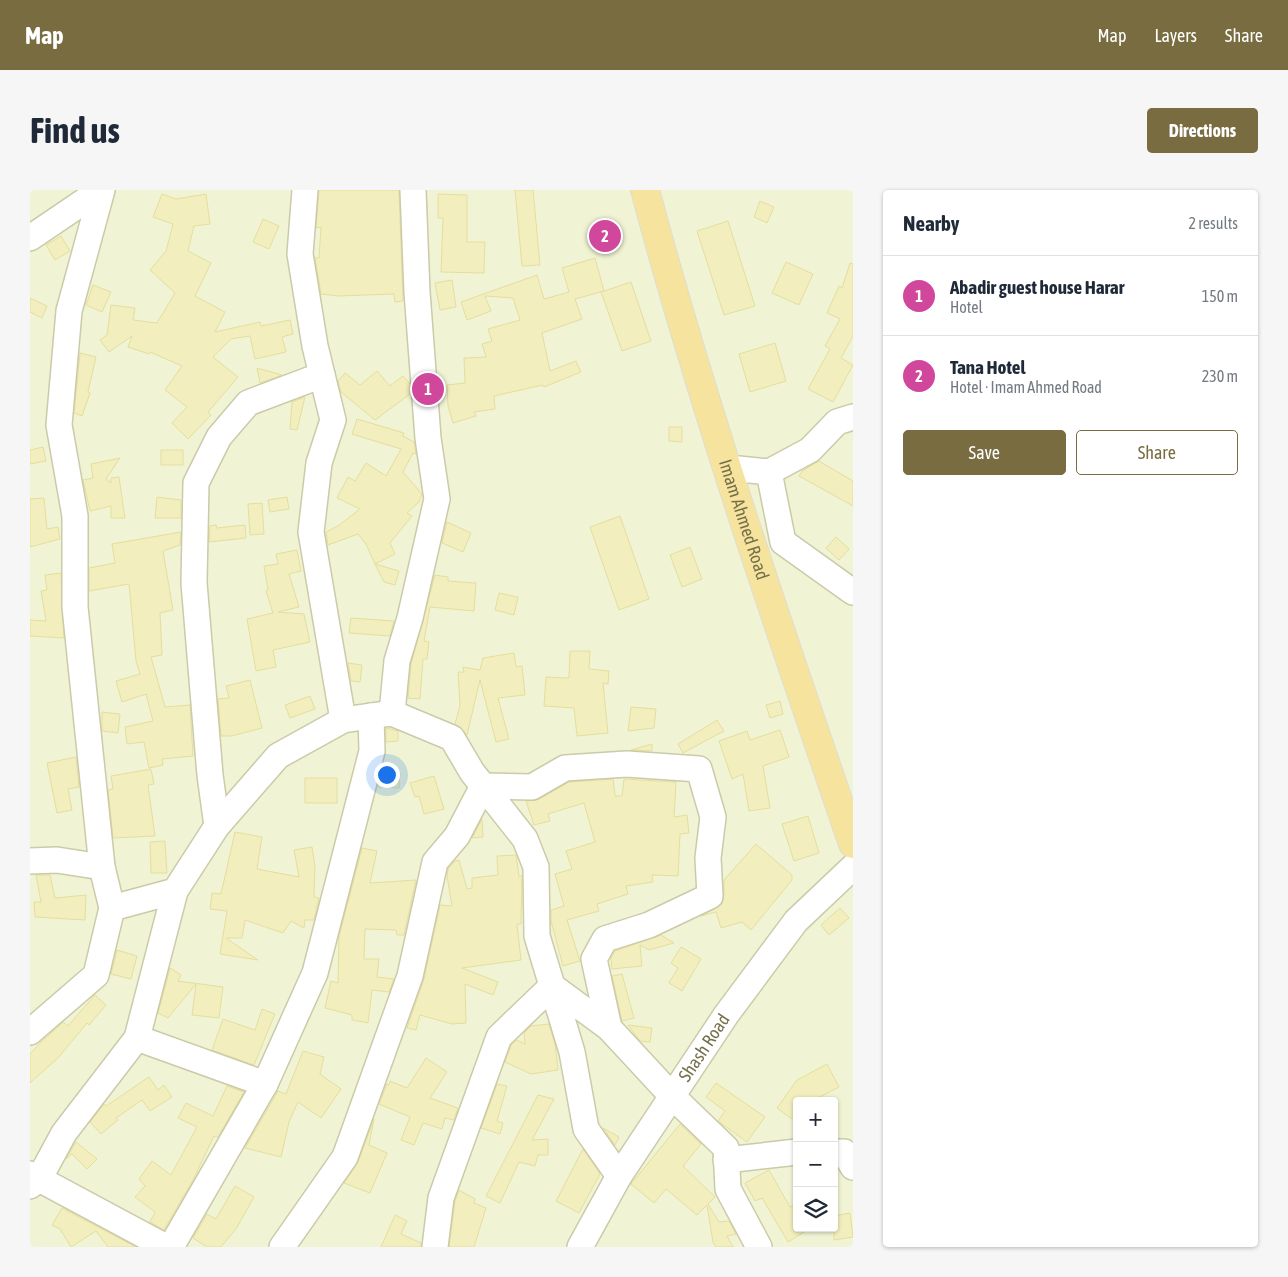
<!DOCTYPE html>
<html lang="en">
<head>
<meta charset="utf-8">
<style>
	:root { --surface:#fff; --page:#f6f6f7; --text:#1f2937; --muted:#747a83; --line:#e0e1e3; --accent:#796c40 }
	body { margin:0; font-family:"Asap Condensed",sans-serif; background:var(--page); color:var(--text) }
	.controls { position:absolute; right:15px; bottom:15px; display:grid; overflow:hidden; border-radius:5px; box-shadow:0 1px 4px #0004 }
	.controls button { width:45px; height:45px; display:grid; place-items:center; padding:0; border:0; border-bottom:1px solid var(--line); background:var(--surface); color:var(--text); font:25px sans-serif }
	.you { position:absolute; left:356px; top:584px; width:18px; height:18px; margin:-12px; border:4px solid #fff; border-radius:50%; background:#1a73e8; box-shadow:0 0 0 8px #1a73e833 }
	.badge { display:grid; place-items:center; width:32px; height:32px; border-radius:50%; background:var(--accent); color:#fff; font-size:16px; font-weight:700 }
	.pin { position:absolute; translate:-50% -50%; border:2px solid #fff; box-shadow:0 1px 5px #0006 }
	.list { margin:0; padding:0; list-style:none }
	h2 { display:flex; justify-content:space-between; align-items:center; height:65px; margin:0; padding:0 20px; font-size:21px }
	h2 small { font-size:16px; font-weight:400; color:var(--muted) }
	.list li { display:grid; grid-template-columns:32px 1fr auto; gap:15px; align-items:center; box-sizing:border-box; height:80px; padding:0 20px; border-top:1px solid var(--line) }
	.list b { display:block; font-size:19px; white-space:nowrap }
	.list p { margin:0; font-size:16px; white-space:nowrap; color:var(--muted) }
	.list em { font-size:16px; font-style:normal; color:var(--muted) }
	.actions { display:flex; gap:10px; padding:15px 20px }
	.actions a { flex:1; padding:11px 0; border:1px solid var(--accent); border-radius:5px; text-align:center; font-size:18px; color:var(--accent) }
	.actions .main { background:var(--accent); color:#fff }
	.icon { flex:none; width:28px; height:28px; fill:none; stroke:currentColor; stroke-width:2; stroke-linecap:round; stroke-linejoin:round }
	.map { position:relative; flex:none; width:823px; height:1057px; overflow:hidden; border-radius:5px }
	header { display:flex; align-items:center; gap:30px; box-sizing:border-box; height:70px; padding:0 25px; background:var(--accent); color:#fff }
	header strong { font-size:24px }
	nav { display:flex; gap:28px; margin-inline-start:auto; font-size:18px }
	.intro { display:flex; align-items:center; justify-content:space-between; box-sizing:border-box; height:120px; padding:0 30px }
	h1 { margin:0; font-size:35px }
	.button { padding:12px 22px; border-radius:5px; background:var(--accent); color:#fff; font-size:18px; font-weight:700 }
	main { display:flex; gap:30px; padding:0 30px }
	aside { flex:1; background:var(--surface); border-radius:5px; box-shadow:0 1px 4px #0004 }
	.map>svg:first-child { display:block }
	.residential { fill:#f1f4d4; fill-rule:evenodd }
	.building { fill:#f2eebd; stroke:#e4de9d }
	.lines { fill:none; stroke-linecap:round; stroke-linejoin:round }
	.minor-casing { stroke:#cbcaa9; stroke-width:28 }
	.highway-casing { stroke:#deddd4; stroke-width:30 }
	.minor { stroke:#fff; stroke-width:25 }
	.highway { stroke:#f6e39d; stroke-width:28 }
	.labels { text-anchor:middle; stroke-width:5; stroke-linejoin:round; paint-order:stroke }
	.street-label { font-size:18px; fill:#75704a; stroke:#fcffec }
</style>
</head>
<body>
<header>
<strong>Map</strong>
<nav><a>Map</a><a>Layers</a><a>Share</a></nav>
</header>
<div class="intro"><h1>Find us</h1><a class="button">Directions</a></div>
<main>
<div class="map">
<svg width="823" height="1057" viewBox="0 0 823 1057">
	<rect width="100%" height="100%" fill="#f9fce5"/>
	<path class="residential" d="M0,0H823V1057H0ZM767,911H804V1038H767Z"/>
	<path class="building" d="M289,0H369L373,111L365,112L364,104L308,106L291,104L285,68H289L291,37L286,38Z
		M485,0H503L510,75L492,76Z
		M132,4L146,9L176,4L180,34L164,36L158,61L181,73L165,106L195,122L185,142L230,132L231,136L260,130L263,144L252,147L256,162L225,169L220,146L201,149L183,167L208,187L178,222L181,225L158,249L142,233L157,217L135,200L152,176L120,162L119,164L98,157L102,146L79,162L70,150L77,145L81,115L105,118L103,130L127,133L145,103L120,80L136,61L143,34L123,27Z
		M408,4L437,5V52H455L454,83L411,82L413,28H408Z
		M730,11L744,17L737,33L724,27Z
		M233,29L249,36L239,59L223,52Z
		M698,31L725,116L694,125L667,41Z
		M31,46L40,61L25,70L16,55Z
		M565,68L574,101L545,109L552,129L512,143L520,181L546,171L551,182L514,197L513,195L464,206L465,219L444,222L446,226L423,233L418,216L417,195L435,193L434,168L456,167L452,154L462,151L458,139L490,130L483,108L455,106L461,121L437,130L431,112L507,85L514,109L539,102L532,78Z
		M756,72L783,84L769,115L742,103Z
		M820,73L823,74V146L811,168L823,175L803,212L778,199L800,159L795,156L810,129L797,123L809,96L812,98Z
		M422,90L426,117L410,120L405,93Z
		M601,92L621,151L592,161L571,102Z
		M63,95L81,102L72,122L56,115Z
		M0,108L17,116L12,128L0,122Z
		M745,153L756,191L720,202L709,164Z
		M50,163L66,167L58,202L60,203L52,226L44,223Z
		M227,178L252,185L230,193Z
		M347,181L360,196L373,186L380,194V204L345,230L311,202L308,191L315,183L330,195Z
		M275,207L267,240L260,239L262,212Z
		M327,229L374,243L373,246L384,252L386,264L383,263L373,282L392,304L389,312L377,323L382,326L360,353L365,364L345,374L336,354L328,344L298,355L296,342L308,336L330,319L307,308L318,287L325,291L336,273L356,286L371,259L322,244Z
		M639,237H652V252L639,251Z
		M13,257L16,271L0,274V260Z
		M131,260H153V275H131Z
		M90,268L76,289L81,293V288L89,287L95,328H81V316L60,321L53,290L63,288L61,274Z
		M789,271L823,291V316L769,286L772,281Z
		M127,307L151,310V328H125Z
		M257,307L259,319L240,322L238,310Z
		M14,308L17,339L28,337L30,349L0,357V309Z
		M232,313L234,344L220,345L218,314Z
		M590,326L619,409L589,420L560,337Z
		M417,332L441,343L433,362L412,353Z
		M186,335L187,338L215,335L216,348L179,352L180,336Z
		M151,342L150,355L133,361L143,420L130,423L132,465L121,467L135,517L160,515L163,566L132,569L133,575L119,578L114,552L97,554L95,537L123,531L116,504L92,512L86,491L110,484L106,471L99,394L59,401V378L85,373L82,354Z
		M806,347L819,359L809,370L796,358Z
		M660,357L672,389L652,397L640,365Z
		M267,360L271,381L259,384L269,417L248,422L274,424L280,452L243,460L246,477L226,481L217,429L243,423L236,401L238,400L234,376L248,374L246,364Z
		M345,374L369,381L365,395L354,392Z
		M31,383L34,448L0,446V430L16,431L11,401L17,400L15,385Z
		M405,385L418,387V391L446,393L444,421L400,417L394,451L399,452L397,469H393L390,509L378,508L381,474Z
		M469,403L488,407L484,425L465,420Z
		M321,428L364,431L360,446L319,443Z
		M540,461H560L559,479L579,481L578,494L573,493L578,543L547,546L544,518L514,516L516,487L539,488Z
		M484,463L486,477L492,476L495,505L468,508L479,549L466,552L450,490L437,545L425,534L430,515L428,482H434L433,477L450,480L453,468Z
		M318,473L332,475L330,492L321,491Z
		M220,490L232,538L202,546H191L188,509L199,508L196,496Z
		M280,506L285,519L260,528L255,515Z
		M750,511L753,524L740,528L736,515Z
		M601,517L626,519L624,538L598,541Z
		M72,522L90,524L88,543L72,541Z
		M687,530L694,541L653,563L648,554Z
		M356,538L368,541V551L356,552Z
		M750,540L759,567L733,576L740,618L719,621L713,584L702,589L689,551L717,541L720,550Z
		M622,554V561L601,560Z
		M46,567L49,597L38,599L42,620L27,623L17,573Z
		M121,579L124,594L118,595L125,646L83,648L78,600L83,599L81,586Z
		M351,583H370L369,598L348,597Z
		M404,586L414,619L394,624L389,606L385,607L380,593Z
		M275,588H307V613H275Z
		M583,589L585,606H592L594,589L646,592L644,627L657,625L659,643L650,644L648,686L622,685L623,692L596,696L598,704L567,714L569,721L537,730L550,771L533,776L521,731V720L534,716L525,684L542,679L536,661L565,652L554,613L518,624L520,631L504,635L496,611L509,609L539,592Z
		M778,626L789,663L764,671L752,634Z
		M452,629L453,647L442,648Z
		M205,642L232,647L227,679L269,687L264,660L282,657L285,676L284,707L289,708L284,730H275L274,738L261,731L253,743L215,730L212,748H196L228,770L190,764L197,721L180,719L182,703L191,704Z
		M135,651L137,683H121L120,652Z
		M726,654L762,685V690L721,740L712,732L691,738L686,722L671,726L692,714L694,705V690Z
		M332,658L347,661L340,693L386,690L374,745H367L366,740L335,739L334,769H349L347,787L364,789L359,802L342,800L338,833L322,830V825L295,818L301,791L308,793L309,746Z
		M486,665L489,686H492L491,734H487L491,770L432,778L468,792L463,805L435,794L436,833L422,834L390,825L386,840L377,838L394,789L410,715L422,716L417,686L418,679L425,671L429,670L437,699L442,698V688L468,685L467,666Z
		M6,685H20L25,708L56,705L55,730L5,727L4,712H11Z
		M810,718L819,728L799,745L791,735Z
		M631,745L644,753L619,760L610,755L612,776L582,779L581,768L585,761Z
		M651,757L671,769L652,801L639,793L648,778L641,773Z
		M87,760L107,766L101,789L81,784Z
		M140,778L151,785L148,791L193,797L189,828L162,825L166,794L138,828L128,823Z
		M592,784L604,828L592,831L582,786Z
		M65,805L76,815L59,835L57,833L28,868L0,893V864L10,853L33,832L38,836Z
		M232,819L245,824L224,875L182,860L193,829L225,840Z
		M519,834L525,854L528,880L501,884L475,872L481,855L487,850L495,854L494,843L501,836Z
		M598,835L622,838L620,852L610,851Z
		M273,861L294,867L290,884L311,899L291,928L268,912L259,932L251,967L215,958L248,901L256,904Z
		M396,868L417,882L400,908L428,918L424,930L415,928L412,939L393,933L384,955L371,950L380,927L349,914L357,894L359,895L360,891L377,898Z
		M797,874L809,897L782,911H767V922L762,929L747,918L767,890Z
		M119,887L128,900L134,895L142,907L120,921L112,910L86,928L88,930L71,944L60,932L74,914L76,916Z
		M686,893L735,927L717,952L688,931L695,921L676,907Z
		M467,894L477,896L467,931L473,933L470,944L451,938Z
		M197,896L214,902L188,947L184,946L163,990L134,1040L120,1032L125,1022L105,1007L115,996L109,989L122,971L141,985L167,937L148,928L156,913L183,926Z
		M508,905L524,909L502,950L518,949V965H508L505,976L489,972L470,1013L456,1006Z
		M344,929L339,955L357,963L340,1003L314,993L328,972Z
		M650,934L671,954L653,976L685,1007L678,1014L689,1032L699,1031L706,1044L697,1046L703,1057H686L683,1052L677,1015L667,1025L636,999L624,1013L601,994Z
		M573,938L589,947L585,955Z
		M46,952L67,969L57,979L42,964L36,969Z
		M553,959L570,984L549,1023L526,1011Z
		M739,980L760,1017L767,1013V1038H771L774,1042L758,1052L732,1008L725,1011L715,993Z
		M205,996L224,1007L206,1039L191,1057H177L163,1048L177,1024L186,1029Z
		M429,1000L445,1009L444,1013L456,1018L444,1057H419L425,1011Z
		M32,1018L106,1057H78L66,1041L41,1057L30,1039L22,1035Z
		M820,1023L823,1047L804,1050V1026Z
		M365,1025L377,1031L371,1044L391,1053V1057H351Z"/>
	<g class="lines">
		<g class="minor-casing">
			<g id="minor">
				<path d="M72,0L39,121L29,235L45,326V417L72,677L82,718"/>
				<path d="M275,0L270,64L285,156L303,230L289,273L281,342L313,530"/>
				<path d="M0,48L71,0"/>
				<path d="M699,278L739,282L753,352L823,402"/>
				<path d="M739,282L780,260L807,232L823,227"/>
				<path d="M362,523L367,471L380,428L407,309L398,248L387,102L383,0"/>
				<path d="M187,636L180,585L164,393L166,293L189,247L218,213L292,185"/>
				<path d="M0,671L27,670L72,677"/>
				<path d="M0,842L66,785L82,718L145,701L187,636L248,566L313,530L362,523L422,548L442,582L495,649L506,677L507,746L542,862L556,939L589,986"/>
				<path d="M107,848L235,894"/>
				<path d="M804,962H814L823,977"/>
				<path d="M696,970L767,962"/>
				<path d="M0,984L136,1057"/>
				<path d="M0,996L9,989L34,943L107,848L145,701"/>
				<path d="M141,1057L235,894L285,783L342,561L341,526"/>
				<path d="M252,1057L315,967L380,786L405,672L427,646L453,596L502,597L535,578L597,574L669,579L683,627L678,668L680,706L619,735L575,749L564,769L579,838L642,906L696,958L698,999L729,1057"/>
				<path d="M405,1057L411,1008L469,847L522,796L579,838"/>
				<path id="s1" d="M550,1057L589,986L696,825L766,731L823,677"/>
			</g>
		</g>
		<g class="highway-casing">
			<g id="highway">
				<path id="s2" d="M615,0C674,221 749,438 823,654"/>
			</g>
		</g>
		<use href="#minor" class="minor"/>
		<use href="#highway" class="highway"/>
	</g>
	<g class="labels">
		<g class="street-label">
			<text dy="6" stroke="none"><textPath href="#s2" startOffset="344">Imam Ahmed Road</textPath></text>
			<text dy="6" stroke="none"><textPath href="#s1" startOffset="235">Shash Road</textPath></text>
		</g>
	</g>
</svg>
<div class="controls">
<button>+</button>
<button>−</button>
<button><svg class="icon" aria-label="layers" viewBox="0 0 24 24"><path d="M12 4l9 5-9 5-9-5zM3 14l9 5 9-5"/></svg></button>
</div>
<div class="you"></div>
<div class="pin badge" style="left:398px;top:199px;background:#d1479c">1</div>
<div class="pin badge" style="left:575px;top:46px;background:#d1479c">2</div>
</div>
<aside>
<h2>Nearby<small>2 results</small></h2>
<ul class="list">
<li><span class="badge" style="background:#d1479c">1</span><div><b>Abadir guest house Harar</b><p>Hotel</p></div><em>150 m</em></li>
<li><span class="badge" style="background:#d1479c">2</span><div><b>Tana Hotel</b><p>Hotel · Imam Ahmed Road</p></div><em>230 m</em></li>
</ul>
<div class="actions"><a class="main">Save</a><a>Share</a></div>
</aside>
</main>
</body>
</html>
